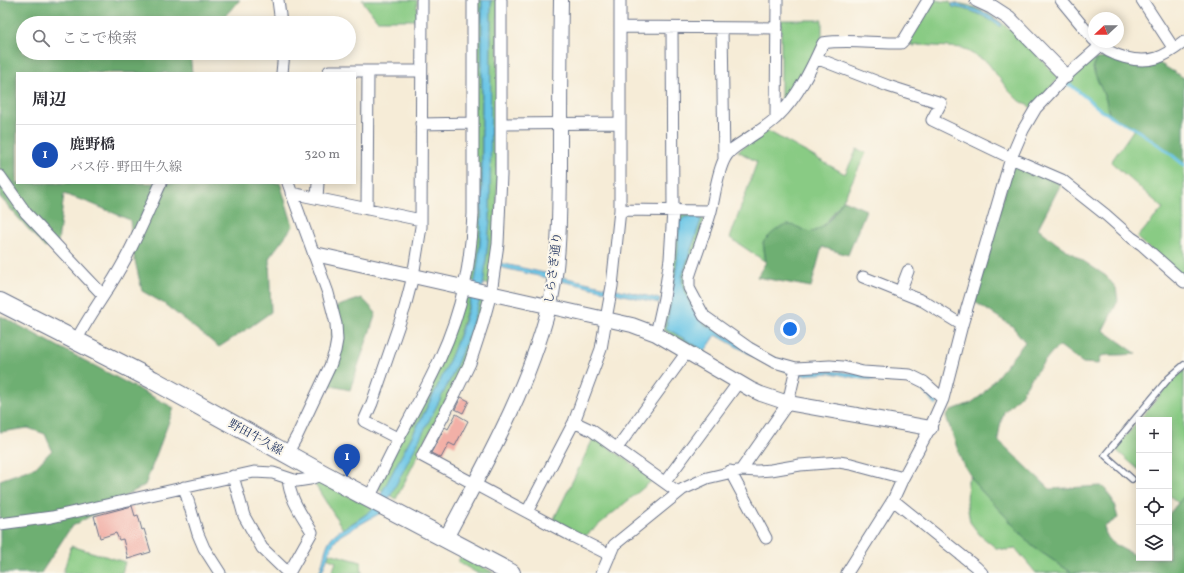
<!DOCTYPE html>
<html lang="ja">
<head>
<meta charset="utf-8">
<style>
	:root { --surface:#fff; --page:#f7f7f7; --text:#2b2b33; --muted:#7c7c81; --line:#e1e1e2; --accent:#0b8043 }
	body { margin:0; font-family:Vollkorn,"Noto Serif JP",serif; background:var(--page); color:var(--text) }
	.controls { position:absolute; right:12px; bottom:12px; display:grid; overflow:hidden; border-radius:0px; box-shadow:0 2px 10px #0003 }
	.controls button { width:36px; height:36px; display:grid; place-items:center; padding:0; border:0; border-bottom:1px solid var(--line); background:var(--surface); color:var(--text); font:20px sans-serif }
	.compass { position:absolute; left:1088px; top:12px; width:36px; height:36px; border-radius:50%; background:var(--surface); box-shadow:0 2px 10px #0003; rotate:248deg }
	.you { position:absolute; left:790px; top:329px; width:14px; height:14px; margin:-10px; border:3px solid #fff; border-radius:50%; background:#1a73e8; box-shadow:0 0 0 6px #1a73e833 }
	.badge { display:grid; place-items:center; width:26px; height:26px; border-radius:50%; background:var(--accent); color:#fff; font-size:13px; font-weight:700 }
	.pin { position:absolute; translate:-50% -33px; filter:drop-shadow(0 1px 2px #0008) }
	.pin::after { content:''; position:absolute; top:21px; width:14px; height:12px; background:inherit; clip-path:polygon(0 0,100% 0,50% 100%) }
	.list { margin:0; padding:0; list-style:none }
	h2 { display:flex; justify-content:space-between; align-items:center; height:52px; margin:0; padding:0 16px; font-size:17px }
	h2 small { font-size:13px; font-weight:400; color:var(--muted) }
	.list li { display:grid; grid-template-columns:26px 1fr auto; gap:12px; align-items:center; box-sizing:border-box; height:60px; padding:0 16px; border-top:1px solid var(--line) }
	.list b { display:block; font-size:15px; white-space:nowrap }
	.list p { margin:0; font-size:13px; white-space:nowrap; color:var(--muted) }
	.list em { font-size:13px; font-style:normal; color:var(--muted) }
	.icon { flex:none; width:22px; height:22px; fill:none; stroke:currentColor; stroke-width:2; stroke-linecap:round; stroke-linejoin:round }
	.map { position:relative; flex:none; width:1184px; height:573px; overflow:hidden }
	.search { position:absolute; background:var(--surface); box-shadow:0 2px 10px #0003; left:16px; top:16px; width:340px; height:44px; display:flex; align-items:center; gap:10px; box-sizing:border-box; padding:0 14px; border-radius:22px; color:var(--muted); font-size:15px }
	.panel { position:absolute; background:var(--surface); box-shadow:0 2px 10px #0003; left:16px; top:72px; width:340px; height:112px; border-radius:0px }
	.map>svg:first-child { display:block }
	.green { fill:#89cb84; stroke:#527d71 }
	.forest { fill:#6eaf72; stroke:#446f68 }
	.water { fill:#67c5e6; stroke:#417aa2 }
	.lines { fill:none; stroke-linecap:round; stroke-linejoin:round }
	.stream { stroke:#67c5e6; stroke-width:3 }
	.building { fill:#f2b0a7 }
	.service-casing { stroke:#687188; stroke-width:8 }
	.minor-casing { stroke:#687188; stroke-width:13 }
	.tertiary-casing { stroke:#687188; stroke-width:16 }
	.primary-casing { stroke:#687188; stroke-width:20 }
	.service { stroke:#fff; stroke-width:5.5 }
	.minor { stroke:#fff; stroke-width:11 }
	.tertiary { stroke:#fff; stroke-width:14 }
	.primary { stroke:#fff; stroke-width:18 }
	.labels { text-anchor:middle; stroke-width:4; stroke-linejoin:round; paint-order:stroke }
	.street-label { font-size:12px; fill:#1b2f5e; stroke:#fbf7ec }
</style>
</head>
<body>
<div class="map">
<svg width="1184" height="573" viewBox="0 0 1184 573">
	<rect width="100%" height="100%" fill="#fbf7ec"/>
	<filter id="ink" filterUnits="userSpaceOnUse"><feTurbulence type="fractalNoise" baseFrequency=".025" numOctaves="2"/><feDisplacementMap in="SourceGraphic" scale="8" xChannelSelector="R" yChannelSelector="G"/><feConvolveMatrix kernelMatrix="1 2 1 2 8 2 1 2 1" color-interpolation-filters="sRGB"/></filter>
	<filter id="wash" filterUnits="userSpaceOnUse"><feTurbulence type="fractalNoise" baseFrequency=".012" numOctaves="4" result="noise"/><feDisplacementMap in="SourceGraphic" scale="16" xChannelSelector="R" yChannelSelector="G"/><feGaussianBlur stdDeviation="0.9" result="paint"/><feColorMatrix in="noise" values="0 0 0 0 0 0 0 0 0 0 0 0 0 0 0 0 0 1.4 0 .05"/><feComposite in="paint" operator="in"/></filter>
	<g filter="url(#wash)">
		<rect width="100%" height="100%" fill="#f6ecd7"/>
		<path class="green" d="M362,0H417V20H377Z
			M477,0H482L481,219L479,253L475,282L469,280Z
			M491,0H498L497,200L489,285L483,283L488,246L490,220Z
			M933,0L950,2L953,7C970,9 987,16 1000,26L1002,24C985,13 975,9 955,4L954,3C995,5 1030,49 1057,76L1058,79L1032,108L1017,99L1009,91L987,62L962,48L921,45L913,46L908,42Z
			M781,20H822V38L809,65L786,101H783L781,98Z
			M1096,59L1093,68L1106,100L1109,114L1100,109L1072,85L1065,83L1085,64Z
			M1134,129L1166,150L1184,166V272L1180,276L1137,238L1163,208L1111,162Z
			M766,130L845,174L857,149L866,153L843,200L825,224L816,232H809L789,225L763,242L766,262L730,238L757,162L738,151Z
			M682,214H700L704,220L687,290L730,338C722,334 712,330 705,324C695,318 683,294 682,283C682,278 683,274 684,270L701,220L678,254L674,284L666,328L705,351L704,354L663,330L677,219Z
			M465,296L471,297L456,344L443,376L383,491L378,489Z
			M480,299L485,301L471,347L458,376L396,499L390,495L451,378L468,336Z
			M1184,370V573H1119L1139,550V558H1169V514L1178,503L1169,495V420H1139L1169,384Z
			M1139,420V470L1115,449Z
			M594,437L654,479L584,537L553,521Z
			M970,477L976,485L1007,518L1032,546L1072,573H1036L1016,549L1007,550L996,548L980,535L970,522L967,504L968,480Z
			M319,482L374,508L367,514L343,529L314,483Z
			M71,546L125,562L122,573H63Z
			M329,553L361,562L362,573H332L336,562L327,558Z
			M461,555L494,573H477L458,562Z"/>
		<path class="forest" d="M0,0H240L218,23H23V53H190L192,73H17V183H280L293,226L269,258L271,312L250,327L219,347L163,303L142,291L133,252L130,220L90,203L64,194L58,242L45,248L0,197Z
			M1104,58L1159,63L1184,78V164C1168,151 1153,139 1136,128C1127,123 1117,120 1109,114L1106,100L1094,72L1093,68L1096,59Z
			M1016,165L1061,184L1038,228L1056,243L1106,276L1116,288L1118,301L1103,330L1137,354L1119,355H1108L1101,356L1099,364L1083,363L1060,346L1052,352L1032,377L1020,396L1004,412L1000,426L998,440L1050,489L1101,486L1107,490L1114,504L1118,518L1104,527C1107,544 1120,547 1134,555L1139,550V558H1169V514L1184,496V573H1072L1032,546L1007,518L976,485L962,462L946,416L952,410L971,403L982,395L1025,342L1012,326L975,302L1002,201L1013,166Z
			M843,200L866,210L848,255L822,247L811,287L757,277L766,262L763,242C769,236 778,226 788,225C798,224 808,236 817,230C829,224 836,210 843,200Z
			M362,298L376,313L350,390L327,385L335,307Z
			M1,316L174,408L145,485L71,527L41,573H0V480L36,467L52,450L45,434L28,428L0,432V318Z"/>
		<path class="water" d="M482,0H491L490,220L484,280L480,299L468,336L451,378L382,512L341,535C329,545 328,560 321,573H319C324,562 324,547 332,537C337,531 346,527 353,523C361,518 368,513 374,508C408,440 451,374 471,299C483,253 482,205 482,158C482,105 482,53 482,0Z
			M954,3L955,4C973,7 988,14 1002,24L1000,27C987,16 970,9 953,7L952,4Z
			M685,217H699L701,220L684,270L682,277V284L684,291L693,310L700,320L705,325L730,338L756,354L826,370L912,380L928,391L938,402L936,406L920,388L915,386L904,382L862,379L831,373L804,375L790,373L755,357L716,335L705,351L666,328L674,284L678,254L679,222Z
			M500,263L660,299L659,303L499,267Z"/>
		<g class="lines">
			<path class="stream" d="M1064,83L1072,86L1102,111L1106,113L1115,119L1134,128L1166,150L1184,165"/>
		</g>
		<g id="blocks">
			<path class="building" d="M461,397L469,401L463,413L455,409Z
				M456,414L468,421L455,446L449,443L441,458L431,453L445,427L448,429Z
				M132,506L135,516L138,515L142,530L144,529L151,552L128,559L123,539L119,540L116,533L100,538L94,516Z"/>
		</g>
	</g>
	<g filter="url(#ink)">
		<use href="#blocks" fill-opacity="0" stroke="#687188" stroke-width="1"/>
		<g class="lines">
			<g class="service-casing">
				<path id="service" d="M1132,479L1105,455L1169,378L1184,365"/>
			</g>
			<g class="minor-casing">
				<path id="minor" d="M278,0L281,23
					M501,0V175L498,244L491,293L482,326L470,363L455,394L422,456L570,535L610,555
					M928,0L904,40L901,43C875,44 849,39 823,43C811,69 798,97 777,117C769,125 759,131 750,137C741,144 730,148 725,158C717,172 715,195 711,211C705,233 696,255 689,277V288L704,316L749,348L774,362L796,368L830,366L843,367L863,372L910,375L924,382L943,399
					M1061,0L1094,40
					M1142,0L1174,49
					M620,27L777,28
					M722,28L724,159
					M1096,42C1111,56 1137,64 1157,58C1167,55 1176,48 1184,42
					M816,58L888,86L941,103L932,120L1011,158L1062,180L1106,215L1132,238L1141,244L1184,282
					M282,73L284,53
					M329,73V71H421
					M776,118L777,0
					M421,124L473,123
					M501,124L620,123
					M0,176L26,213L103,295
					M291,193L421,220
					M317,198L318,183
					M367,209L368,71
					M620,210L711,211
					M863,277L923,301L962,325
					M900,292L908,271
					M656,334L664,298L670,259L673,210L672,28
					M76,341C88,317 105,295 118,272C135,244 147,213 161,183
					M574,422L591,430L678,492
					M399,439L364,421L372,403L405,307L413,276L421,227L422,0
					M617,448L687,352
					M287,454L297,436L330,366L335,351L337,340L336,324L328,293L288,183
					M741,470L788,403L796,368
					M730,471L766,538
					M233,476L244,516L262,548L288,573
					M288,478C289,498 302,515 312,532L289,573
					M665,482L738,383
					M184,487L198,534L204,548L220,573
					M369,498C379,478 389,457 399,438C425,390 453,341 464,287C469,263 472,239 473,214V0
					M893,500L976,567L982,573
					M527,512L574,422L601,349L606,319L612,286L620,210V0
					M0,524L52,517L254,472L273,473L297,481L310,479L323,474
					M602,573L614,545L683,489L707,478L741,470L758,471L771,470L800,465L839,462L851,464L903,478
					M847,573L893,500L903,478L930,428L943,399L962,325L1011,158L1023,130L1036,108L1066,76L1100,46"/>
			</g>
			<g class="tertiary-casing">
				<path id="tertiary" d="M977,0L992,7L1009,18L1066,76
					M315,254L632,325L656,334L750,389L761,394L788,403L930,428
					M446,538C485,464 528,389 549,307C560,264 559,217 560,172C560,115 560,57 561,0"/>
			</g>
			<g class="primary-casing">
				<path id="primary" d="M0,302L153,380L323,474L511,573"/>
			</g>
			<use href="#service" class="service"/>
			<use href="#minor" class="minor"/>
			<use href="#tertiary" class="tertiary"/>
			<use href="#primary" class="primary"/>
		</g>
	</g>
	<g class="labels">
		<g class="street-label">
			<text transform="translate(553 268) rotate(-83)" y="4">しらさぎ通り</text>
			<text transform="translate(256 437) rotate(29)" y="4">野田牛久線</text>
		</g>
	</g>
</svg>
<div class="controls">
<button>+</button>
<button>−</button>
<button><svg class="icon" aria-label="locate" viewBox="0 0 24 24"><circle cx="12" cy="12" r="6"/><path d="M12 2v4M12 18v4M2 12h4M18 12h4"/></svg></button>
<button><svg class="icon" aria-label="layers" viewBox="0 0 24 24"><path d="M12 4l9 5-9 5-9-5zM3 14l9 5 9-5"/></svg></button>
</div>
<svg class="compass" viewBox="-18 -18 36 36"><path d="M0-13l5 13h-10z" fill="#e53935"/><path d="M0 13l5-13h-10z" fill="#7c7c81"/></svg>
<div class="you"></div>
<div class="pin badge" style="left:347px;top:477px;background:#1a4fb4">1</div>
<div class="search"><svg class="icon" aria-label="search" viewBox="0 0 24 24"><circle cx="10" cy="10" r="6"/><path d="M15 15l6 6"/></svg>ここで検索</div>
<section class="panel">
<h2>周辺<small></small></h2>
<ul class="list">
<li><span class="badge" style="background:#1a4fb4">1</span><div><b>鹿野橋</b><p>バス停 · 野田牛久線</p></div><em>320 m</em></li>
</ul>
</section>
</div>
</body>
</html>
